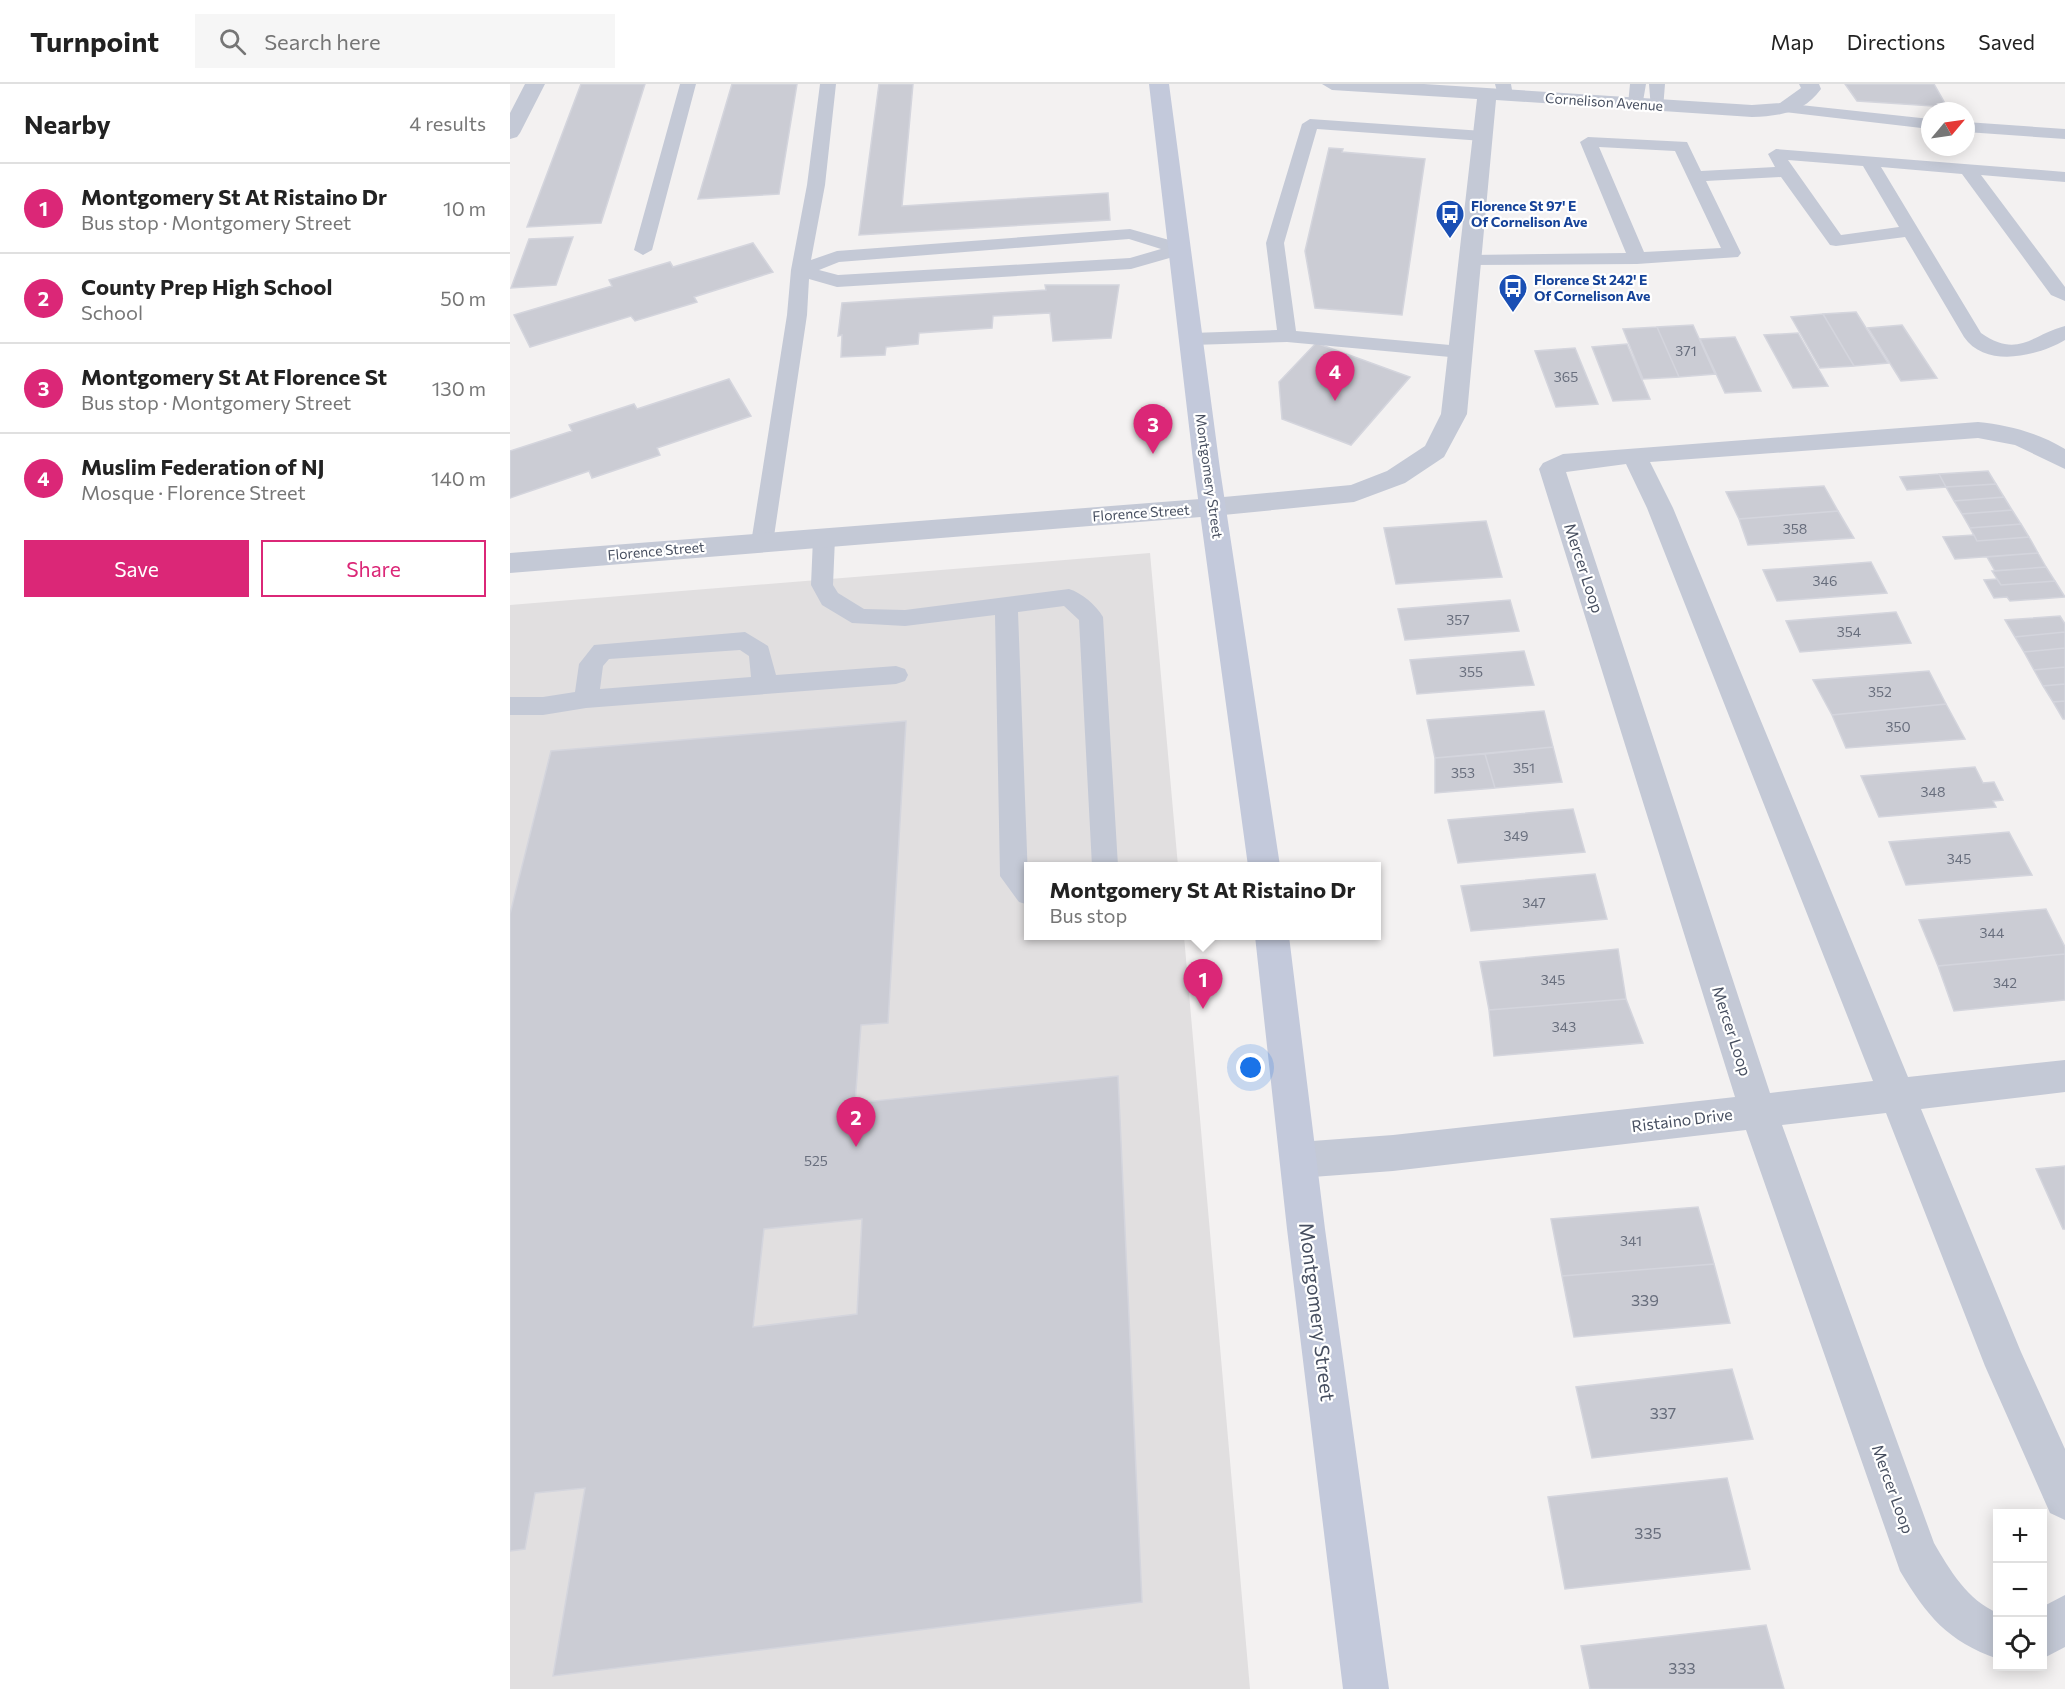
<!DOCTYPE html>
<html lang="en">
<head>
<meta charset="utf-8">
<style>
	:root { --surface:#fff; --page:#f6f6f6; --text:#222; --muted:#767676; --line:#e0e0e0; --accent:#db2777 }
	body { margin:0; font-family:Commissioner,sans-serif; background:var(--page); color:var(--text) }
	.controls { position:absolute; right:18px; bottom:18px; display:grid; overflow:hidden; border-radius:0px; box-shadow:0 3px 15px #0003 }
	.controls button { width:54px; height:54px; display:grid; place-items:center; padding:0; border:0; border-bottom:2px solid var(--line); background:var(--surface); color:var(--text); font:30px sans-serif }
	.compass { position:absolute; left:1411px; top:18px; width:54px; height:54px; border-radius:50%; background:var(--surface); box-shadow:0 3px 15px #0003; rotate:61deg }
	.you { position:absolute; left:741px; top:984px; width:21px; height:21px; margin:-15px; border:4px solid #fff; border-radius:50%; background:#1a73e8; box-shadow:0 0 0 9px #1a73e833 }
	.badge { display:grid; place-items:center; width:39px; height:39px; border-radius:50%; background:var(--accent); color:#fff; font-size:20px; font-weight:700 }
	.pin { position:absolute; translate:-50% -50px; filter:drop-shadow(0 2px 3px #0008) }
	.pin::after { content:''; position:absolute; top:32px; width:21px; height:18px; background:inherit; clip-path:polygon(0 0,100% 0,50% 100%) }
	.popup { position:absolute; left:514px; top:778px; width:357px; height:78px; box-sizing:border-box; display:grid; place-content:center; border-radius:0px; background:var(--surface); filter:drop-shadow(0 2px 4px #0005); font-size:20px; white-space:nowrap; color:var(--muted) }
	.popup b { font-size:22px; color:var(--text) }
	.popup::after { content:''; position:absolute; left:50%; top:100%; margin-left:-12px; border:12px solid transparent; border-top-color:var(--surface) }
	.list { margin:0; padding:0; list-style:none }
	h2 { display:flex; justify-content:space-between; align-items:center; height:78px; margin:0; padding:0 24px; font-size:26px }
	h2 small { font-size:20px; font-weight:400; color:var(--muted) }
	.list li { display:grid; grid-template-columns:39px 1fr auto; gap:18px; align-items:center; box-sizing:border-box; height:90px; padding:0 24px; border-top:2px solid var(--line) }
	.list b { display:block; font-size:22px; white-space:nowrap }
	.list p { margin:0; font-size:20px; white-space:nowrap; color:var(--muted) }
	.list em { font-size:20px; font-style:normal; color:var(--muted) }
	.actions { display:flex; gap:12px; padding:18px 24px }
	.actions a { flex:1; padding:14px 0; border:2px solid var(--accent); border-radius:0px; text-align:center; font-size:21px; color:var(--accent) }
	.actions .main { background:var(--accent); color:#fff }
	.icon { flex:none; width:33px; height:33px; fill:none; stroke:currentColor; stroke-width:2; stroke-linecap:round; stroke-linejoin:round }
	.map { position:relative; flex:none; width:1555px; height:1605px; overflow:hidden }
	header { display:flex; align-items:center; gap:36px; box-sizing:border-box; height:84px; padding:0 30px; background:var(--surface); border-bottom:2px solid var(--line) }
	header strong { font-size:28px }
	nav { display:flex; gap:33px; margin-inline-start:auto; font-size:21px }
	.search { width:420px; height:54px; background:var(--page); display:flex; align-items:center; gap:15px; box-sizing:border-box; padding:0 21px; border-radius:0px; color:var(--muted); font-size:22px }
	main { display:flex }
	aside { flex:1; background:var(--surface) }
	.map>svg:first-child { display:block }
	.education { fill:#e1dfe0 }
	.building { fill:#cbccd4; stroke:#d4d5dd; stroke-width:1.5; fill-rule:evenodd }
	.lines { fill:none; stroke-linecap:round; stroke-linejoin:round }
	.service { fill:#c4c9d6; fill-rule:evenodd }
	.minor { fill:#c4c9d6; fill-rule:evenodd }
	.secondary { fill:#c3c9db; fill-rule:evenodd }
	.labels { text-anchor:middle; stroke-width:4.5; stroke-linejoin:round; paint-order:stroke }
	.far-street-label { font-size:14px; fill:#474f60; stroke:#fff }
	.far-transit-label { font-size:14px; font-weight:bold; fill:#164399; stroke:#fff; text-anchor:start }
	.number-label { font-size:14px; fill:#686e7d }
	.street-label { font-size:16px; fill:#474f60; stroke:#fff }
	.near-number-label { font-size:16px; fill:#686e7d }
	.near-street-label { font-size:20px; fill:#474f60; stroke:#fff }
</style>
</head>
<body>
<header>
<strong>Turnpoint</strong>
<div class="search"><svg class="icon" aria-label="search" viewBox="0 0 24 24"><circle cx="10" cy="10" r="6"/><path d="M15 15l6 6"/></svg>Search here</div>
<nav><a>Map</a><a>Directions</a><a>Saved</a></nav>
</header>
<main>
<aside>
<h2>Nearby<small>4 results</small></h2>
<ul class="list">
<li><span class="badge">1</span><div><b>Montgomery St At Ristaino Dr</b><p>Bus stop · Montgomery Street</p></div><em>10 m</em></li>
<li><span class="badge">2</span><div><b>County Prep High School</b><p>School</p></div><em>50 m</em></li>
<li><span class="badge">3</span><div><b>Montgomery St At Florence St</b><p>Bus stop · Montgomery Street</p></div><em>130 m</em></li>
<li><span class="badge">4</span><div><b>Muslim Federation of NJ</b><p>Mosque · Florence Street</p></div><em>140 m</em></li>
</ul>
<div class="actions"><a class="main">Save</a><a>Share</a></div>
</aside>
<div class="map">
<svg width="1555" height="1605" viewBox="0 0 1555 1605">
	<rect width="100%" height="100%" fill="#f3f1f1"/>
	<path class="education" d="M640,469L668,782H519V852H674L740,1605H0V521Z"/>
	<path class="building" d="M71,0H135L91,139L17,143Z
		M222,0H287L269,110L188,115Z
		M369,0H403L392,122L598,109L600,136L349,151Z
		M1335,0H1424L1437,23L1347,17Z
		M819,64L833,65L832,68L915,75L892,231L805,224L795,167Z
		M63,153L46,201L1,204L19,155Z
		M243,159L263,188L184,213L187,218L125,237L121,232L20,263L4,231L102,202L99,196L160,178L163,183Z
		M535,201H609L601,254L543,257L540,229L483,232L482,244L409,249L408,260L376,263L375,271L331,273L332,251L328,252L332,219L536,206Z
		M1346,228L1378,279L1344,282L1313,230Z
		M1313,230L1344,282L1310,284L1281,233Z
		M1183,241L1205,290L1169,293L1147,243Z
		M1392,241L1427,294L1391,297L1358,244Z
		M1147,243L1169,293L1133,295L1113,245Z
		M1288,249L1318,302L1283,304L1254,251Z
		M1225,253L1251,307L1215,309L1190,255Z
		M806,259L900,293L841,361L772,335L769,298Z
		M1117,260L1140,315L1103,317L1082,263Z
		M1065,264L1088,320L1046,323L1025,267Z
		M219,295L241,332L147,364L150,371L82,394L79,387L0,414V367L62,347L59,341L124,320L127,325Z
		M1478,387L1486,400L1436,403L1429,390Z
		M1429,390L1436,403L1397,406L1390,393Z
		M1486,400L1494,413L1444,417L1436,403Z
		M1314,402L1328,427L1229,435L1216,408Z
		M1494,413L1502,426L1452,430L1444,417Z
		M1502,426L1511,440L1460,444L1452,430Z
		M1328,427L1344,454L1238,461L1229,435Z
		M976,437L992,493L886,500L874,444Z
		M1511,440L1519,453L1467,457L1460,444Z
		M1464,451L1467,457L1519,453L1528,469L1445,475L1433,453Z
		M1528,469L1536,483L1485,487L1477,473Z
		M1361,478L1377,509L1267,517L1253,486Z
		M1536,483L1545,497L1491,501L1482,487Z
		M1487,495L1491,501L1545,497L1555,513L1500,517L1497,513L1484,514L1474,496Z
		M1000,516L1009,547L895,556L888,525Z
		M1386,528L1401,559L1290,568L1276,537Z
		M1550,532L1555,540V548L1505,553L1495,536Z
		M1555,548V564L1514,568L1505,553Z
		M1555,564V583L1524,586L1514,568Z
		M1014,567L1024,601L907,610L900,576Z
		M1555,583V600L1533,602L1524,586Z
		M1419,587L1436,620L1322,631L1303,596Z
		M1555,600V617L1543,618L1533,602Z
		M1555,617V635H1553L1543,618Z
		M1436,620L1455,655L1336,664L1322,631Z
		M1034,627L1043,663L925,674L917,636Z
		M396,637L378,939L351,941L345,1019L608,992L632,1518L43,1592L75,1404L25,1409L15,1465L0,1467V830L41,667ZM352,1135L347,1230L243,1243L254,1145Z
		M1043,663L1052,698L985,704L975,670Z
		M975,670L985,704L925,709V674Z
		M1465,683L1473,699L1484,698L1493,716L1483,717L1486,723L1369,733L1351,692Z
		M1063,725L1075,768L948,779L938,736Z
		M1499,748L1522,791L1396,801L1379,758Z
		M1085,790L1097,835L961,847L951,802Z
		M1536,825L1555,863V870L1428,882L1409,836Z
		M1108,865L1116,915L979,926L970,878Z
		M1555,870V916L1444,927L1428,882Z
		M1116,915L1133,959L984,972L979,926Z
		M1555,1082V1145H1553L1526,1085Z
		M1188,1123L1204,1180L1052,1192L1041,1135Z
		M1204,1180L1220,1239L1064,1253L1052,1192Z
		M1222,1285L1243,1355L1082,1374L1066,1303Z
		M1217,1394L1240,1485L1055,1505L1038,1413Z
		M1256,1541L1274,1605H1080L1071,1562Z"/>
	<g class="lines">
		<path class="service" d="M170,0H186L142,166L133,171L124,166Z
			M310,0H326L315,101L301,176L327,167L620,145L677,161L680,165L677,169L621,185L327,203L299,195L297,231L263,459L260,464L252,467L244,464L241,459L277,231L281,186L297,101ZM619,155L651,165L620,174L328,191L309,186L329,178Z
			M985,0H1001L1003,12L1001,15H989Z
			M1120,0H1136L1132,23L1126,25L1118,20Z
			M1139,0H1155L1153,25H1141Z
			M1272,19L1420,35V45L1266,27L1264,24L1266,21Z
			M800,35L973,47L981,52L973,57L807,45L774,159L786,247L951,262L958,264L961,268L958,272L951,274L777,258L682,261L672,255L682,249L767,246L756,159L792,40Z
			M1456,38L1555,45V55L1456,48Z
			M1078,53L1177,58L1191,87L1265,83L1258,70L1266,65L1555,88V98L1471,91L1555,203V217L1541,211L1452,90L1371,83L1471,249C1508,275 1521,251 1555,242V256C1528,272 1476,285 1454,253L1395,153L1326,162L1320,161L1271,93L1196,97L1231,169L1228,173L1127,180L954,181L952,177L961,171L1116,169L1070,58ZM1089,63L1165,67L1211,164L1134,168ZM1278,76L1353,82L1389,143L1331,151Z
			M314,446L322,449L325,454L323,501L328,509L354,525L395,526L559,505C572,509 586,521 593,533L608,782H582L569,536L554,522L508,528L519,821L509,818L490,792L485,531L395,542L342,539L312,521L301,501L303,454L306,449Z
			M235,548L258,562L266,591L386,582L395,585L398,591L395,597L386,600L76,624L33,631H0V613H33L65,608L69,580L84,561ZM230,566L239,572L241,593L90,605L93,582L99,575Z"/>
		<path class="minor" d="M15,0H35L10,49L7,53L0,55V29Z
			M812,0H914L1242,21L1270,19L1291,4L1289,0H1309L1311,5C1294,29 1269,32 1242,33L986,16L957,330L934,373L895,399L844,418L703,432L0,489V469L703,414L841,401L877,387L915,362L931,330L967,15L822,6Z
			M1468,338C1499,341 1528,349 1555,365V385L1505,361L1468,354L1140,378L1163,424L1398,993L1555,976V1008L1411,1025L1511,1268L1555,1365V1436L1540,1429L1475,1282L1376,1029L1272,1041L1424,1459C1439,1485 1458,1517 1488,1529V1575C1437,1557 1417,1532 1390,1487L1236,1046L883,1087L789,1094L776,1089L770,1076L776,1063L789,1058L883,1051L1225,1013L1029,385L1033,379L1053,370ZM1116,380L1137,424L1363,997L1260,1009L1056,388Z
			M1555,1511V1563L1532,1575V1523Z"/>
		<path class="secondary" d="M639,0H659L710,385L770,782H738L684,385Z
			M745,852H779L815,1145L879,1605H833L777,1145Z"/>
	</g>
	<defs>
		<g id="bus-pin" transform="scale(1.5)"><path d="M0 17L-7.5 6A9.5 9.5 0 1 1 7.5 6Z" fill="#1a4fb4" stroke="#fff"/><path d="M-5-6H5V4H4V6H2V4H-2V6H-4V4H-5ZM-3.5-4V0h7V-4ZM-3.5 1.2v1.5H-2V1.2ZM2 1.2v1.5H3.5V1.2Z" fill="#fff"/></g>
	</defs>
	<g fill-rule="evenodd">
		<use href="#bus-pin" x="940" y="130"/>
		<use href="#bus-pin" x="1003" y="204"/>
	</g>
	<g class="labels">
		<g class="far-street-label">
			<text transform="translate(1094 18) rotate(4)" y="5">Cornelison Avenue</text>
			<text transform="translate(699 392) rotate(82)" y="5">Montgomery Street</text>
			<text transform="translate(631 429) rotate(-4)" y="5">Florence Street</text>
			<text transform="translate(146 467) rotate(-5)" y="5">Florence Street</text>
		</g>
		<g class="far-transit-label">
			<text x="961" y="127">Florence St 97' E<tspan x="961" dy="16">Of Cornelison Ave</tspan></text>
			<text x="1024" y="201">Florence St 242' E<tspan x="1024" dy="16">Of Cornelison Ave</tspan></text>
		</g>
		<g class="number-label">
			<text x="1176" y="272">371</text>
			<text x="1056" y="298">365</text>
			<text x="1285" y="450">358</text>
			<text x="1315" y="502">346</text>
			<text x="948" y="541">357</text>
			<text x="1339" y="553">354</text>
			<text x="961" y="593">355</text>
			<text x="1370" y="613">352</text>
			<text x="1388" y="648">350</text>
			<text x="1014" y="689">351</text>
			<text x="953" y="694">353</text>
			<text x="1423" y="713">348</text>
			<text x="1006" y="757">349</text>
			<text x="1449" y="780">345</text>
			<text x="1024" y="824">347</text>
			<text x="1482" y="854">344</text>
			<text x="1043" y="901">345</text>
			<text x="1495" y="904">342</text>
			<text x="1054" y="948">343</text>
			<text x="306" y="1082">525</text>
			<text x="1121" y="1162">341</text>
		</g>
		<g class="street-label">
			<text transform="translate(1074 484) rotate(72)" y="6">Mercer Loop</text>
			<text transform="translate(1222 947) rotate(72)" y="6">Mercer Loop</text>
			<text transform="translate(1172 1036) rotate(-7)" y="6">Ristaino Drive</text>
			<text transform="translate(1383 1405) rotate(70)" y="6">Mercer Loop</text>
		</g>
		<g class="near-number-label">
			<text x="1135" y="1222">339</text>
			<text x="1153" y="1335">337</text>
			<text x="1138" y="1455">335</text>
			<text x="1172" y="1590">333</text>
		</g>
		<g class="near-street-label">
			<text transform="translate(807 1228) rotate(83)" y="7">Montgomery Street</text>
		</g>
	</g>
</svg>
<div class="controls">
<button>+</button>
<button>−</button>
<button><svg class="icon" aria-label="locate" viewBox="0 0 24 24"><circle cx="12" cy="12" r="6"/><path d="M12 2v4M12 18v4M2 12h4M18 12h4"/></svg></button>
</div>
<svg class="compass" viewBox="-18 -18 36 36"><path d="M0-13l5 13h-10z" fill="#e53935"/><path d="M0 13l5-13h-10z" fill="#767676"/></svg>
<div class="you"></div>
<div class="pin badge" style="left:693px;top:925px">1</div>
<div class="popup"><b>Montgomery St At Ristaino Dr</b>Bus stop</div>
<div class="pin badge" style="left:346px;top:1063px">2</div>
<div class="pin badge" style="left:643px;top:370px">3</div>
<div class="pin badge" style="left:825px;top:317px">4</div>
</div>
</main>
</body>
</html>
